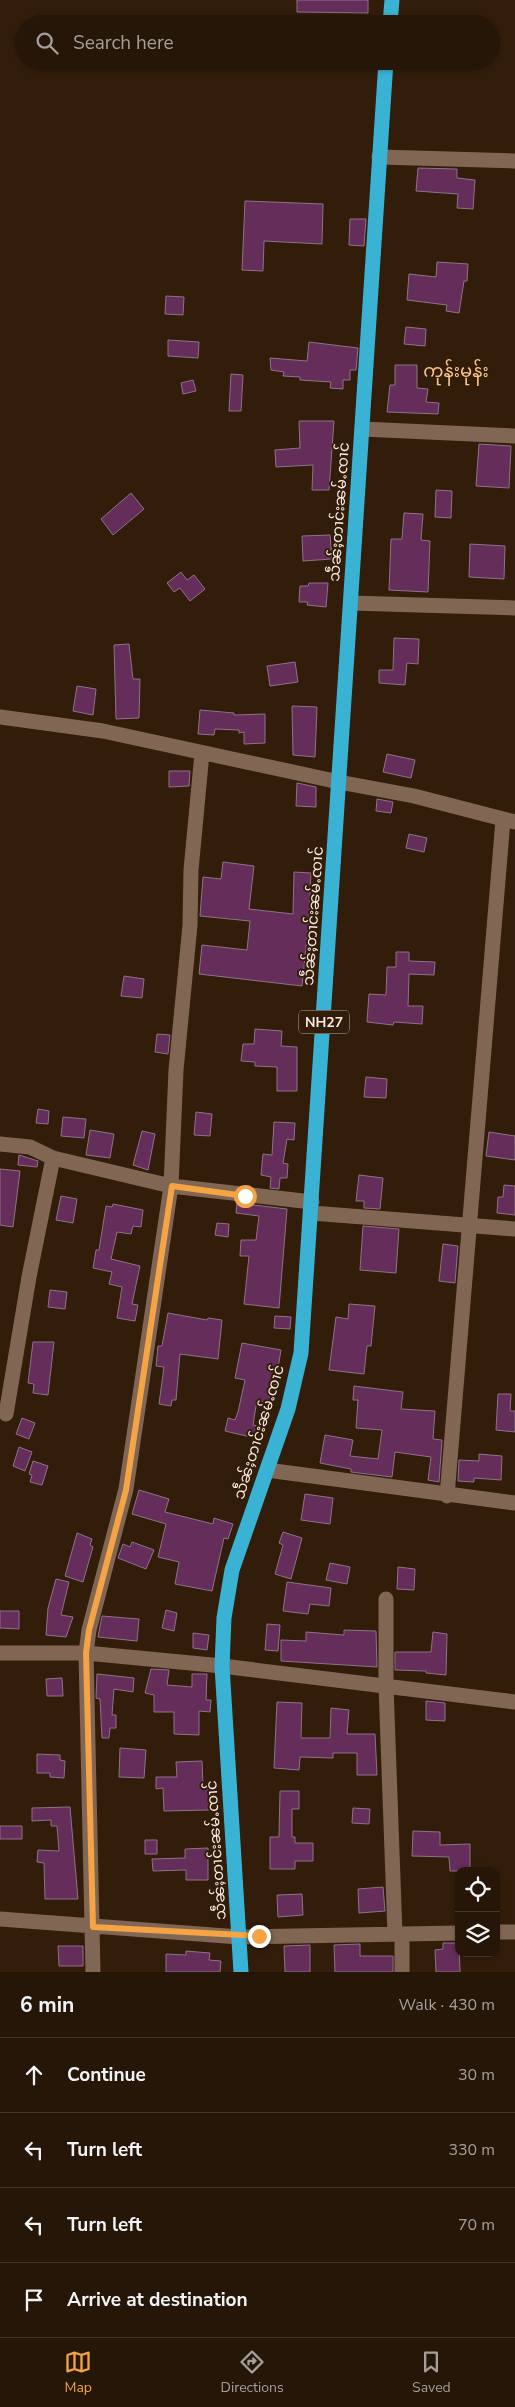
<!DOCTYPE html>
<html lang="en">
<head>
<meta charset="utf-8">
<style>
	:root { --surface:#261608; --page:#322316; --text:#f1f3f6; --muted:#a49f9c; --line:#423529; --accent:#f4a444 }
	body { margin:0; font-family:"Nunito Sans","Noto Sans Myanmar",sans-serif; background:var(--page); color:var(--text) }
	.controls { position:absolute; right:15px; bottom:15px; display:grid; overflow:hidden; border-radius:10px; box-shadow:0 1px 4px #0004 }
	.controls button { width:45px; height:45px; display:grid; place-items:center; padding:0; border:0; border-bottom:1px solid var(--line); background:var(--surface); color:var(--text); font:25px sans-serif }
	.stop { position:absolute; width:15px; height:15px; margin:-11px; border:4px solid #f4a444; border-radius:50%; background:#fff }
	.stop.end { background:#f4a444; border-color:#fff; box-shadow:0 1px 5px #0008 }
	.list { margin:0; padding:0; list-style:none }
	h2 { display:flex; justify-content:space-between; align-items:center; height:65px; margin:0; padding:0 20px; font-size:21px }
	h2 small { font-size:16px; font-weight:400; color:var(--muted) }
	.list li { display:grid; grid-template-columns:32px 1fr auto; gap:15px; align-items:center; box-sizing:border-box; height:75px; padding:0 20px; border-top:1px solid var(--line) }
	.list b { display:block; font-size:19px; white-space:nowrap }
	.list em { font-size:16px; font-style:normal; color:var(--muted) }
	.icon { flex:none; width:28px; height:28px; fill:none; stroke:currentColor; stroke-width:2; stroke-linecap:round; stroke-linejoin:round }
	.map { position:relative; flex:none; width:515px; height:1972px; overflow:hidden }
	.search { position:absolute; background:var(--surface); box-shadow:0 1px 4px #0004; left:15px; right:15px; top:15px; height:55px; display:flex; align-items:center; gap:12px; box-sizing:border-box; padding:0 18px; border-radius:28px; color:var(--muted); font-size:19px }
	.sheet { height:365px; background:var(--surface) }
	nav { display:flex; justify-content:space-around; align-items:center; box-sizing:border-box; height:70px; border-top:1px solid var(--line); background:var(--surface); font-size:14px; color:var(--muted) }
	nav a { display:grid; justify-items:center; gap:2px }
	nav .on { color:var(--accent) }
	.map>svg:first-child { display:block }
	.building { fill:#642d5a; stroke:#8d7387 }
	.lines { fill:none; stroke-linecap:round; stroke-linejoin:round }
	.street { stroke:#816753; stroke-width:15 }
	.highway { stroke:#39b2d4; stroke-width:15 }
	.route { stroke:#f4a444; stroke-width:6 }
	.labels { text-anchor:middle; stroke-width:4; stroke-linejoin:round; paint-order:stroke }
	.shield { fill:#321d0b; stroke:#beada0; stroke-width:1 }
	.shield-label { font-size:14px; font-weight:bold; fill:#faebe0 }
	.street-label { font-size:15px; fill:#faebe0; stroke:#321d0b }
	.quarter-label { font-size:18px; fill:#fec58a; stroke:#321d0b }
</style>
</head>
<body>
<div class="map">
<svg width="515" height="1972" viewBox="0 0 515 1972">
	<rect width="100%" height="100%" fill="#321d0b"/>
	<path class="building" d="M297,0H368V13L297,12Z
		M418,168L457,169V178L475,180L473,209L457,208L458,194L416,191Z
		M245,201L323,204L322,244L264,241L263,271L242,270Z
		M350,219H366L364,246L349,245Z
		M437,262L468,264L467,281H464L459,313L446,311L447,305L407,300L409,274L436,277Z
		M166,296L184,297L183,315L165,314Z
		M406,327L426,329L425,346L404,344Z
		M168,340L199,342L198,358L168,356Z
		M309,342L358,348L356,370H350V380H343V389L330,388L331,382L300,380V377L283,376L284,372L271,370L270,358L307,361Z
		M395,365H417V388L428,389L426,402L439,403L438,414L387,412L390,385H395Z
		M231,374L243,375L241,411H229Z
		M193,380L196,391L183,394L181,383Z
		M299,421H334L329,490H312L313,465L276,467L275,450L300,448Z
		M479,444L511,446L509,488L476,486Z
		M436,490L452,491L451,518L435,517Z
		M131,493L144,509L113,535L101,519Z
		M404,513L423,514L421,540L430,541L428,592L389,590L391,539H402Z
		M330,535L332,559L303,561L302,536Z
		M470,544L505,546L504,579L469,577Z
		M181,572L187,580L194,575L205,589L190,601L180,588L174,592L167,583Z
		M309,583H328L326,607L307,605L308,602H299L300,586H308Z
		M394,638L419,639L418,664L407,663L405,685L379,683V670H393Z
		M129,644L133,679H140L139,718L116,719L114,645Z
		M295,662L298,682L270,686L267,666Z
		M77,686L96,689L93,715L73,711Z
		M292,706L317,707L315,757L293,755Z
		M200,710L234,713V715L265,714V743L244,744V732L239,733V730L215,729L214,735L198,734Z
		M387,754L415,760L411,778L383,772Z
		M169,771H190L189,786L169,787Z
		M297,783L316,787V807L296,806Z
		M377,799L393,802L391,813L376,811Z
		M409,834L427,838L424,852L406,848Z
		M223,862L254,866L249,909L293,914L294,872L311,873L309,918L302,986L199,974L202,945L247,950L250,921L200,916L203,877L221,879Z
		M396,952H409V961L435,962L434,975L409,974L408,1006H423L422,1024L394,1022L393,1025L367,1022L369,994L386,995L387,967H396Z
		M124,976L144,979L142,998L121,996Z
		M255,1029L282,1031L281,1046L297,1047V1091H277V1067L255,1066V1062L241,1061L243,1044H254Z
		M157,1034L170,1035L168,1054L155,1052Z
		M366,1077L387,1079L386,1098L364,1097Z
		M38,1109L49,1111L48,1124L36,1123Z
		M196,1112L212,1114L210,1136L194,1135Z
		M63,1117L86,1119L84,1138L61,1136Z
		M274,1122L295,1123L294,1140L287,1139L283,1163L288,1164L287,1178H280L279,1189L270,1188L271,1177L261,1175L263,1154L272,1155Z
		M90,1130L114,1134L110,1158L86,1155Z
		M142,1131L155,1134L148,1170L133,1165Z
		M489,1132L515,1136V1160L486,1156Z
		M19,1155L38,1161L37,1167L18,1165Z
		M0,1169L20,1171L13,1227L0,1225Z
		M359,1175L383,1178L380,1209L364,1208V1201H356Z
		M504,1185L515,1186V1215L497,1213L498,1197H503Z
		M61,1196L77,1199L73,1223L56,1220Z
		M237,1203L287,1209L279,1308L244,1304L249,1256H240L241,1240H256L259,1216L236,1213Z
		M113,1204L143,1210L141,1227L133,1226L131,1234L117,1232L111,1259L140,1266L132,1304L138,1305L135,1321L117,1318L122,1287L109,1284L112,1272L93,1268L96,1250H99L106,1206L112,1207Z
		M217,1223L229,1224L228,1237L215,1235Z
		M363,1226L399,1229L396,1273L360,1270Z
		M443,1244L458,1246L455,1283L439,1281Z
		M50,1290L67,1292L65,1309L48,1307Z
		M349,1304L375,1306L371,1346H367L364,1374L329,1370L336,1317L348,1319Z
		M168,1313L207,1320L208,1318L222,1320L218,1359L180,1354L176,1400H172L171,1406L159,1404L164,1367L156,1366L158,1346H162Z
		M275,1316L291,1317L290,1329L274,1328Z
		M33,1342H54L48,1395L33,1393L34,1384L28,1383Z
		M242,1343L281,1350L275,1387L272,1386L269,1403L257,1400L253,1425L258,1426L255,1438L225,1431L228,1418L235,1420L238,1412L245,1380L235,1378Z
		M354,1386L403,1392L401,1409L435,1411L433,1439L442,1440L439,1482L428,1480L431,1457L395,1452L392,1477L351,1472V1469L320,1463L325,1435L353,1440L350,1456L378,1459L382,1430L356,1428L358,1400H353Z
		M498,1394H511L510,1411H515V1432L496,1430Z
		M22,1418L35,1423L29,1439L16,1434Z
		M19,1447L32,1452L25,1471L13,1466Z
		M479,1454L502,1456L501,1480L474,1478V1482L458,1481L459,1460L479,1461Z
		M33,1461L48,1466L42,1485L30,1482L32,1475L29,1474Z
		M139,1490L169,1499L165,1512L213,1524L214,1518L233,1524L228,1539L224,1538L212,1591L175,1584L179,1562L158,1557L166,1524L132,1514Z
		M305,1494L333,1498L330,1524L301,1520Z
		M283,1532L302,1538L291,1579L275,1574L283,1545L279,1543Z
		M77,1533L92,1539L90,1545L93,1547L83,1582L65,1576Z
		M132,1542L154,1550L146,1569L118,1558L123,1544L130,1547Z
		M330,1563L350,1567L347,1584L326,1580Z
		M398,1567L415,1569L414,1590L397,1589Z
		M56,1579L69,1582L61,1615L73,1617L66,1637L46,1635L48,1608Z
		M287,1582L331,1588L329,1606L310,1604L308,1614L283,1611Z
		M166,1610L177,1613L174,1631L162,1628Z
		M0,1611H19V1629L0,1628Z
		M102,1616L139,1619L137,1641L98,1637Z
		M267,1624L280,1625L278,1651L265,1650Z
		M344,1630L376,1631L377,1667L281,1661V1640L306,1641V1632L344,1635Z
		M433,1632L447,1634L446,1675L426,1673V1671L395,1670V1652H431Z
		M193,1633L209,1635L207,1650L193,1648Z
		M151,1669L169,1670L167,1685L192,1687V1674H207L206,1700H211L210,1712L199,1711V1735L174,1734V1712H154V1695L145,1693Z
		M97,1674L134,1678L133,1692L114,1689L112,1715H116V1728H110L109,1738H102L100,1699L96,1698Z
		M62,1678L63,1696H47L46,1679Z
		M426,1701L445,1703V1721L426,1720Z
		M277,1702L302,1703L301,1738H330L331,1708L349,1710L347,1734H375L377,1775H357V1753H333V1758L300,1757L299,1770L274,1768Z
		M120,1748L146,1750L144,1778L119,1777Z
		M37,1754L60,1755V1760L65,1761L64,1778L50,1777V1773H37Z
		M202,1761L203,1787H208L209,1810L164,1811L163,1788L156,1789V1777H177L176,1762Z
		M280,1791H299V1809H292V1837H295V1843H313V1861H295V1869H270V1837H279Z
		M70,1807L78,1899H45L44,1863L37,1862L38,1850L59,1851L57,1826H51V1820L32,1821V1808Z
		M353,1808L370,1809L369,1824L352,1823Z
		M0,1826H22V1839H0Z
		M413,1831L440,1832V1845L470,1844V1871H450L449,1857L412,1856Z
		M145,1840H157V1854H145Z
		M208,1848V1880H186V1870L153,1871L152,1859L185,1858V1849Z
		M383,1887L385,1911L359,1913L358,1889Z
		M302,1894L303,1915L278,1917L277,1895Z
		M443,1943H459L460,1972H436L435,1950L443,1949Z
		M360,1944V1956H393V1972H335L334,1945Z
		M310,1945V1972H285L284,1946Z
		M58,1946H83V1966H59Z
		M186,1951L210,1953L209,1960L221,1961L220,1972H166V1954L186,1955Z"/>
	<g class="lines">
		<path class="street" d="M379,157L515,161
			M362,429L515,436
			M351,603L515,608
			M0,717L103,731L339,782L414,796L515,822
			M0,1144L30,1147L53,1158L171,1186L312,1202
			M312,1213L515,1229
			M6,1414L29,1277L53,1158
			M267,1470L515,1503
			M447,1496L503,820
			M386,1599V1686L395,1934
			M0,1653H86L222,1666L515,1702
			M0,1919L239,1937L459,1933
			M496,1932H515
			M402,1934V1972
			M93,1972L86,1653L89,1630L126,1489L171,1186L176,1070L190,925L191,870L202,753"/>
		<path class="highway" d="M390,24L392,0
			M241,1972L222,1666L224,1618L232,1570L288,1409L301,1353L386,61"/>
	</g>
	<g class="lines">
		<path class="route" d="M245,1196L172,1186L126,1490L89,1630L86,1653L93,1927L259,1936"/>
	</g>
	<g class="labels">
		<rect class="shield" x="299" y="1010.5" width="50" height="23" rx="4"/>
		<g class="shield-label">
			<text x="324" y="1027">NH27</text>
		</g>
		<g class="street-label">
			<text transform="translate(339 512) rotate(-86)" y="5">သဵၼ်ႈတၢင်းၼမ်ႉၸၢင်</text>
			<text transform="translate(313 916) rotate(-86)" y="5">သဵၼ်ႈတၢင်းၼမ်ႉၸၢင်</text>
			<text transform="translate(259 1432) rotate(-73)" y="5">သဵၼ်ႈတၢင်းၼမ်ႉၸၢင်</text>
			<text transform="translate(216 1850) rotate(-94)" y="5">သဵၼ်ႈတၢင်းၼမ်ႉၸၢင်</text>
		</g>
		<g class="quarter-label">
			<text x="456" y="377">ကုန်းမုန်း</text>
		</g>
	</g>
</svg>
<div class="controls">
<button><svg class="icon" aria-label="locate" viewBox="0 0 24 24"><circle cx="12" cy="12" r="6"/><path d="M12 2v4M12 18v4M2 12h4M18 12h4"/></svg></button>
<button><svg class="icon" aria-label="layers" viewBox="0 0 24 24"><path d="M12 4l9 5-9 5-9-5zM3 14l9 5 9-5"/></svg></button>
</div>
<div class="stop" style="left:245px;top:1196px"></div>
<div class="stop end" style="left:259px;top:1936px"></div>
<div class="search"><svg class="icon" aria-label="search" viewBox="0 0 24 24"><circle cx="10" cy="10" r="6"/><path d="M15 15l6 6"/></svg>Search here</div>
</div>
<section class="sheet">
<h2>6 min<small>Walk · 430 m</small></h2>
<ul class="list">
<li><svg class="icon" aria-label="ahead" viewBox="0 0 24 24"><path d="M12 20V5M6 11l6-6 6 6"/></svg><div><b>Continue</b></div><em>30 m</em></li>
<li><svg class="icon" aria-label="left" viewBox="0 0 24 24"><path d="M17 20v-9H6M10 6l-5 5 5 5"/></svg><div><b>Turn left</b></div><em>330 m</em></li>
<li><svg class="icon" aria-label="left" viewBox="0 0 24 24"><path d="M17 20v-9H6M10 6l-5 5 5 5"/></svg><div><b>Turn left</b></div><em>70 m</em></li>
<li><svg class="icon" aria-label="arrive" viewBox="0 0 24 24"><path d="M6 21V4h12l-3 4 3 4H6"/></svg><div><b>Arrive at destination</b></div></li>
</ul>
</section>
<nav>
<a class="on"><svg class="icon" aria-label="map" viewBox="0 0 24 24"><path d="M3 6l6-2 6 2 6-2v14l-6 2-6-2-6 2zM9 4v14M15 6v14"/></svg>Map</a>
<a><svg class="icon" aria-label="directions" viewBox="0 0 24 24"><path d="M12 3l9 9-9 9-9-9zM9 14v-3h6M13 9l2 2-2 2"/></svg>Directions</a>
<a><svg class="icon" aria-label="saved" viewBox="0 0 24 24"><path d="M7 4h10v16l-5-4-5 4z"/></svg>Saved</a>
</nav>
</body>
</html>
